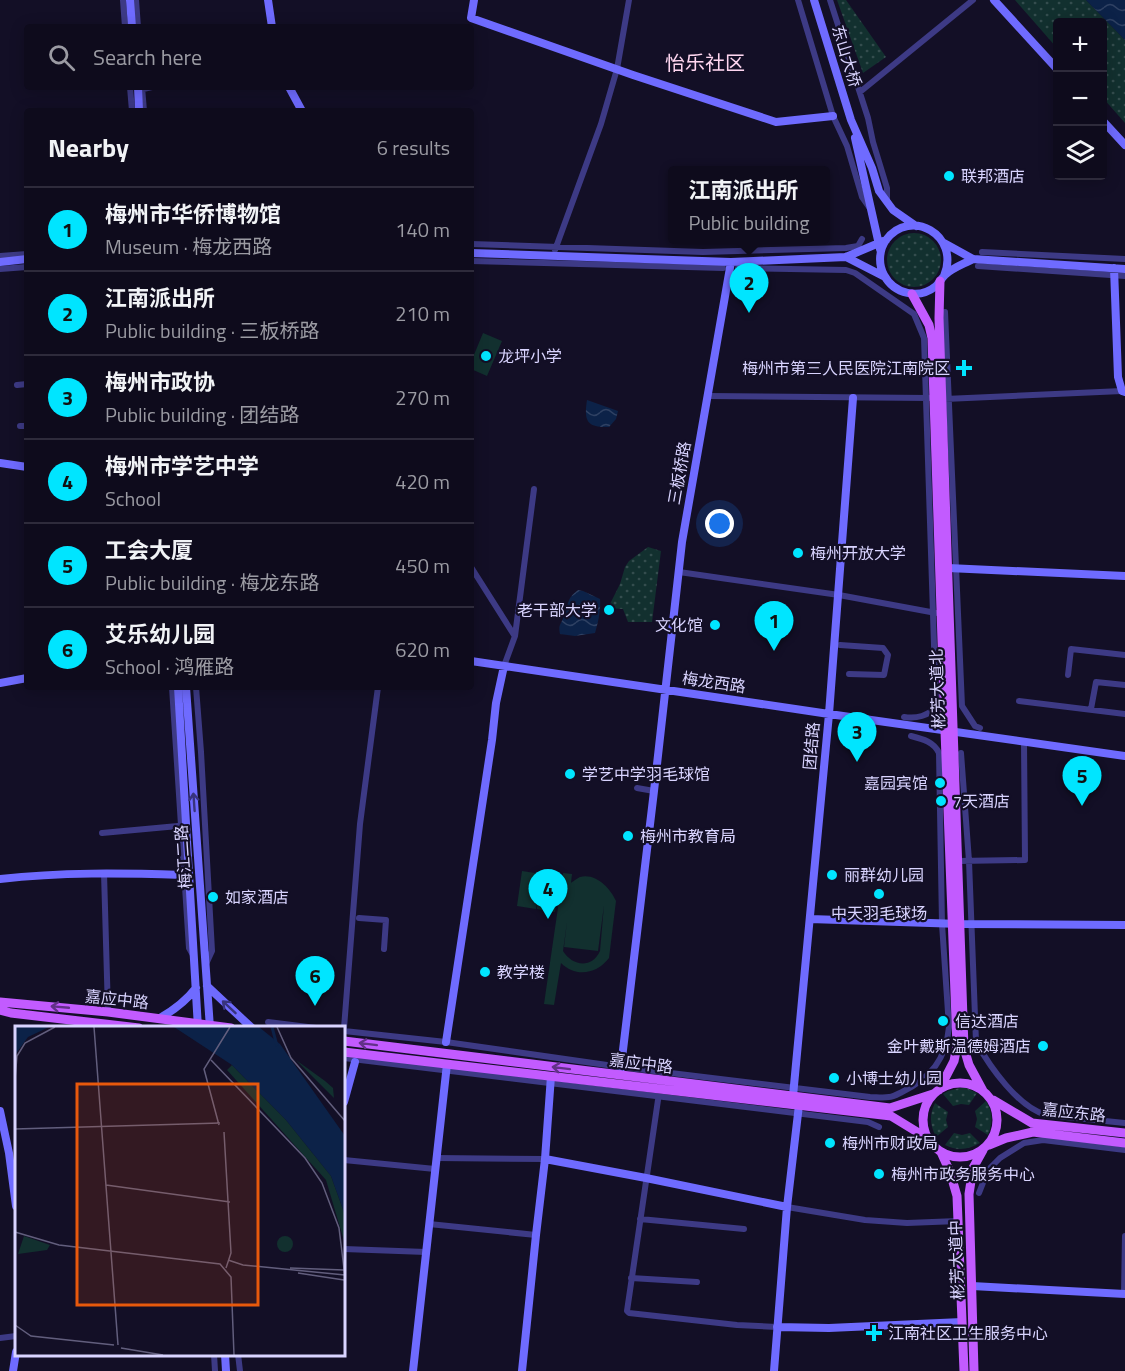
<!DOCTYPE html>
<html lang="en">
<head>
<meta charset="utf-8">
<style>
	:root { --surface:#0e0b1c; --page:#1c1929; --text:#f1f3f6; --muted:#9b9ba3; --line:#2e2b3b; --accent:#00e5ff }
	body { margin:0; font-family:"Titillium Web","Noto Sans SC",sans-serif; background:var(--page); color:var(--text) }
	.controls { position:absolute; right:18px; top:18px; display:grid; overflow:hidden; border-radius:6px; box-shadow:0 3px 15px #0003 }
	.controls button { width:54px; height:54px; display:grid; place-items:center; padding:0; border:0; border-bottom:2px solid var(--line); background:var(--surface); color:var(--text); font:30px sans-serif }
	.you { position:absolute; left:720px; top:524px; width:21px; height:21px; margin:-15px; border:4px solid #fff; border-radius:50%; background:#1a73e8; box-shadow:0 0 0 9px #1a73e833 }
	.badge { display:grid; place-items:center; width:39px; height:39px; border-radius:50%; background:var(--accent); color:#111; font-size:20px; font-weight:700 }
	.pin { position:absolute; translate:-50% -50px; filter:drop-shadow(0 2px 3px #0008) }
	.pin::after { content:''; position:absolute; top:32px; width:21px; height:18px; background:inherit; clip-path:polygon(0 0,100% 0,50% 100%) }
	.popup { position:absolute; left:668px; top:166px; width:162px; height:78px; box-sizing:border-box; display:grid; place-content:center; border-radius:6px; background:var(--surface); filter:drop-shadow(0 2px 4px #0005); font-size:20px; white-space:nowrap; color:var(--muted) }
	.popup b { font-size:22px; color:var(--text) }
	.popup::after { content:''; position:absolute; left:50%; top:100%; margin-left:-12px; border:12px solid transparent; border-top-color:var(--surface) }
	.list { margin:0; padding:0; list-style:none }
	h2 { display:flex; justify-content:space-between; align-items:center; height:78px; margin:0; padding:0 24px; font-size:26px }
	h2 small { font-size:20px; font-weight:400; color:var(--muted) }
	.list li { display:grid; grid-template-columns:39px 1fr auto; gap:18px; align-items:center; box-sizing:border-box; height:84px; padding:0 24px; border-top:2px solid var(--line) }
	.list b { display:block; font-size:22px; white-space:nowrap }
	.list p { margin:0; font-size:20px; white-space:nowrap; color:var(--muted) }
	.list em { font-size:20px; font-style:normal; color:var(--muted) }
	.icon { flex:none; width:33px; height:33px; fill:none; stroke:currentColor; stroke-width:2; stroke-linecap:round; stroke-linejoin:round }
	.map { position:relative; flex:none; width:1125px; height:1371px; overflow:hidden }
	.search { position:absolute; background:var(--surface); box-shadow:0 3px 15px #0003; left:24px; top:24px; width:450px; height:66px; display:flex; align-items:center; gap:15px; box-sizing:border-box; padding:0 21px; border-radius:6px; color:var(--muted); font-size:22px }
	.panel { position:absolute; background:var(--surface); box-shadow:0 3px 15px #0003; left:24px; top:108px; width:450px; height:582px; border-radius:6px }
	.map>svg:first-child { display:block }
	.grass { fill:url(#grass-dots) }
	.garden { fill:#12302f; fill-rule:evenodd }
	.water { fill:url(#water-waves) }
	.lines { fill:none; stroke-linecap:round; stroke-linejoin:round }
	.street { stroke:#3d3a85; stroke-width:6 }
	.secondary { stroke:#6f6bff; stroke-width:8 }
	.primary { stroke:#c25bff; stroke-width:9 }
	.oneway { stroke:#38347d }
	.oneway2 { stroke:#623188 }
	.poi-dot { fill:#00e5ff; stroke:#130f26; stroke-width:2 }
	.labels { text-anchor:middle; stroke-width:4.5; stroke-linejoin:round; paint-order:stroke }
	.street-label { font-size:16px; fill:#d9d4ff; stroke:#130f26 }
	.poi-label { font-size:16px; fill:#d9d4ff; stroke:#130f26; text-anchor:start }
	.quarter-label { font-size:20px; fill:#ffd6f0; stroke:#130f26 }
	.inset-river { fill:none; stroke:#0c2248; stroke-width:3 }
	.inset-road { fill:none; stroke:#625e7d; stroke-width:1.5 }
	.view { fill:#e8590c; fill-opacity:0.15; stroke:#e8590c; stroke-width:3 }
	.inset-edge { fill:none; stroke:#d9d4ff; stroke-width:3 }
</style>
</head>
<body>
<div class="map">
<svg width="1125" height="1371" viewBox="0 0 1125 1371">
	<defs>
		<pattern id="grass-dots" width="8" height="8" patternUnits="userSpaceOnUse" patternTransform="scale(1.5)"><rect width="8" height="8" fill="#12302f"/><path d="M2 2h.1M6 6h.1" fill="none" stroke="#344d4e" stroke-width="1.8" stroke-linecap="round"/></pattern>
		<pattern id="water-waves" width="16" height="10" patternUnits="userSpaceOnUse" patternTransform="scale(1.5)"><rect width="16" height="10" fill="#0c2248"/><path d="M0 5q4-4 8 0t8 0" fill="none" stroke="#2f4163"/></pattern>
	</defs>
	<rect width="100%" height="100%" fill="#130f26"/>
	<path class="grass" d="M837,0H846L886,57L863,73Z
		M1015,0H1086L1125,40V123L1103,98L1102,22H1058L1057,48Z
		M887 260a27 27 0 1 1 54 0a27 27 0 1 1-54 0Z
		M648,547L661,551L652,622H628L623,609L608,608L620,584L625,567L629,561Z
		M960,1088H966L977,1093L969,1105L961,1104L953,1106L943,1094L948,1091Z
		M986,1101C993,1112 993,1122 988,1135L975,1127L977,1119L975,1111Z
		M935,1103L948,1112L946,1120L948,1127L936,1137C930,1125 929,1115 935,1103Z
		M954,1133L962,1135L970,1133L980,1143C968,1150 957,1151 945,1145Z"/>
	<path class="garden" d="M483,333L502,341L487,376L471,369V362Z
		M522,871L560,877L555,912L537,909V903L536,909L517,906Z
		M563,873L572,874L571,883C572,882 578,878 580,877C596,873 610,888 616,901L609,958C596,975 575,977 561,963L554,1005L544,1004ZM604,905L600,951C592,969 572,966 563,951L567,922L564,947L598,951Z"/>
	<path class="water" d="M1086,0H1125V40Z
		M587,400L618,411L616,419L609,427C586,428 584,420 587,400Z
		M578,590L583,591L600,599C601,610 598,623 595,633L575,636L560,634C558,624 561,625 564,616C569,604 566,599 578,590Z"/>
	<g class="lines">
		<path class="street" d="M123,0L125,27
			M136,0L138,27
			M798,0L833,116L847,146L862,197L869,207
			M830,0L868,118L873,142L887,188V202
			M130,87L132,111
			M142,87L144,111
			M139,90L152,87
			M860,92L973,0
			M471,244L703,252L846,248L858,246L862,239
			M555,250L601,124L617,69L629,0
			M982,252L1125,259
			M0,256L27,254
			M471,261L723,268
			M978,266L1125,276
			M738,268L846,270L855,273L914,314L924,338L936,706C929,716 916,719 904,717
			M0,269L27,267
			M945,312L962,706L975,726L980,728
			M17,385L27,384
			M708,396L929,398
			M945,399L1122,391L1123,390
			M20,426H27
			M471,567L514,635
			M679,572L839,595L936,613
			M840,645L883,648L888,655L884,675L849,674
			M504,666L515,636L534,489
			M1068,675L1071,649L1125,655
			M172,687L189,948L193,955
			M196,687L201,752L212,951L206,964
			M1019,701L1125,714
			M1091,709L1096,682L1125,685
			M961,753L969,861L976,1042C990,1067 1018,1107 1046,1115L1125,1123
			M637,788L654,791
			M102,833L178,826
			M958,861L1025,860L1024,742
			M104,873L108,1012
			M359,918L386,920L384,949
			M268,1022L316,1028
			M344,1028L360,824L378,687
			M344,1031L446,1042L621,1067L870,1097C876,1097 883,1098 889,1097C893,1097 898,1094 902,1092C931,1078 946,1059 949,1027L942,924L939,753C934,742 923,739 911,736
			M344,1058L868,1122L879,1127
			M658,1100L627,1311L629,1313L737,1325L777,1327
			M436,1158L545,1159
			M344,1160L435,1169
			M979,1193L988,1170L1000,1158L1024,1143L1043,1140L1125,1150
			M787,1207L865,1220L907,1223L958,1221
			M640,1219L744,1229
			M429,1224L536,1235
			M344,1249L426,1252
			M631,1278L697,1282
			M1124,1294L1125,1236
			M0,1338L16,1336
			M214,1354L215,1371
			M238,1354L240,1371"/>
		<path class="secondary" d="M130,0L132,27
			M268,0L272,27
			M474,0L471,18L633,75L776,122L833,116
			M814,0L851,120L872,168L879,191L893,210L916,226
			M994,0L1058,70
			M138,87L139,111
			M289,87L302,111
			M1102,120L1125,145
			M855,138L880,249
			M944,243L973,259L1125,269
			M471,253L731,262L846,257L886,240
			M846,257L885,277
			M0,262L27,259
			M1114,268L1118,377L1122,391L1125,392
			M944,276C961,235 910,207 886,240C879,250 878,264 884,275C894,294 919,300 936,286C939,283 941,279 945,275C952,268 964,264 973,259
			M0,463L27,467
			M948,568L1125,576
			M471,661L829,714L1125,756
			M0,683L27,678
			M178,687L198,1028
			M186,687L210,1028
			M0,879C61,872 122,873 183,875L189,878
			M810,919L960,924L1125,925
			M207,986L252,1028
			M160,1018C174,1010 186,1001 196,988
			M446,1042L492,740L496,703L504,666
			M620,1075L654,791L682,542L731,262
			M793,1096L829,714L853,398
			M344,1102L355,1062
			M0,1111L9,1153L16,1206
			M545,1159L646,1178L787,1207
			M972,1286L1125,1294
			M777,1327L829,1328L962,1322
			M225,1354L226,1371
			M13,1371L16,1352
			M413,1371L447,1064
			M522,1371L536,1235L545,1159L551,1076
			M774,1371L787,1207L799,1105"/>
		<path class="primary" d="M940,281L939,318L964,1048L969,1065L983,1091
			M912,294L929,325L932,338L945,731L957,1046L954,1061L939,1090
			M0,1002L108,1012L231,1028
			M0,1010L11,1013L139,1028
			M344,1041L890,1108L933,1094
			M344,1052L891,1116L927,1138
			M923 1120a37 37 0 1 1 74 0a37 37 0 1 1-74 0Z
			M993,1100L1032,1123L1125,1133
			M989,1145L1006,1138L1033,1132L1125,1143
			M941,1152L950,1172L957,1196L964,1371
			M974,1371L969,1194L973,1168L983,1150"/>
	</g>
	<defs><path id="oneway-shaft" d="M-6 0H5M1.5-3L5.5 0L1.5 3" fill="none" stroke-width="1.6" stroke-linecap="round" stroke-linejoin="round" transform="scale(1.5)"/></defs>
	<g class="oneway">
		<use href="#oneway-shaft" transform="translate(194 802) rotate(-94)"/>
		<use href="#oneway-shaft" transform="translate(229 1007) rotate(-137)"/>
	</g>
	<g class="oneway2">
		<use href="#oneway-shaft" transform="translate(60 1007) rotate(-175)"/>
		<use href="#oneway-shaft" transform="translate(368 1044) rotate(-173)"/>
		<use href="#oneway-shaft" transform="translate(561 1068) rotate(-173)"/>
	</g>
	<g class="poi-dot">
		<circle cx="949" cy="176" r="6"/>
		<circle cx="486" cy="356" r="6"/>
		<path d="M961 359h6v6h6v6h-6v6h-6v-6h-6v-6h6z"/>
		<circle cx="798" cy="553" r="6"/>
		<circle cx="609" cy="610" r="6"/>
		<circle cx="715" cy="625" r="6"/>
		<circle cx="570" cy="774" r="6"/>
		<circle cx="940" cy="783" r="6"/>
		<circle cx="941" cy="801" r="6"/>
		<circle cx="628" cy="836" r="6"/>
		<circle cx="832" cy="875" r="6"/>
		<circle cx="879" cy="894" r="6"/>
		<circle cx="213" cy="897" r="6"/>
		<circle cx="485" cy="972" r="6"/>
		<circle cx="943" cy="1021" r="6"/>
		<circle cx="1043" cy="1046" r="6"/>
		<circle cx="834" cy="1078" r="6"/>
		<circle cx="830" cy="1143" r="6"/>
		<circle cx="879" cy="1174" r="6"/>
		<path d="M871 1324h6v6h6v6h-6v6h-6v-6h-6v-6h6z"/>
	</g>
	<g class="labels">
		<g class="street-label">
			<text transform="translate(847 56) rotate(73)" y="6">东山大桥</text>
			<text transform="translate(679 473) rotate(-80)" y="6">三板桥路</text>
			<text transform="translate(714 682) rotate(8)" y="6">梅龙西路</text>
			<text transform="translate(937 689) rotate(-92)" y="6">彬芳大道北</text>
			<text transform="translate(811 746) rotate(-85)" y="6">团结路</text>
			<text transform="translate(183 857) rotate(-94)" y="6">梅江二路</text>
			<text transform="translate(117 999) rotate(6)" y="6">嘉应中路</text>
			<text transform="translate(641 1063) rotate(7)" y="6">嘉应中路</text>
			<text transform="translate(1074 1112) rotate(6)" y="6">嘉应东路</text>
			<text transform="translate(956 1260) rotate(-92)" y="6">彬芳大道中</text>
		</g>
		<g class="poi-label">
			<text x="961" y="182">联邦酒店</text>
			<text x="498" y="362">龙坪小学</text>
			<text x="950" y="374" text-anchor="end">梅州市第三人民医院江南院区</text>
			<text x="810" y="559">梅州开放大学</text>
			<text x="597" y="616" text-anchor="end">老干部大学</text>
			<text x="703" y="631" text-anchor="end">文化馆</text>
			<text x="582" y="780">学艺中学羽毛球馆</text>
			<text x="928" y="789" text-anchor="end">嘉园宾馆</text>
			<text x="953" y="807">7天酒店</text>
			<text x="640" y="842">梅州市教育局</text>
			<text x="844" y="881">丽群幼儿园</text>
			<text x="225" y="903">如家酒店</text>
			<text x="879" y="919" text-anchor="middle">中天羽毛球场</text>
			<text x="497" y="978">教学楼</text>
			<text x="955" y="1027">信达酒店</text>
			<text x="1031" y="1052" text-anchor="end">金叶戴斯温德姆酒店</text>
			<text x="846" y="1084">小博士幼儿园</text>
			<text x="842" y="1149">梅州市财政局</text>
			<text x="891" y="1180">梅州市政务服务中心</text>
			<text x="888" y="1339">江南社区卫生服务中心</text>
		</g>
		<g class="quarter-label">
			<text x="705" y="70">怡乐社区</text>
		</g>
	</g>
	<g transform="translate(15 1026)">
		<rect width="330" height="330" fill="#130f26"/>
		<path d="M217,39L271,94L316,150L330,189V218L311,154L212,44ZM262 218a8 8 0 1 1 16 0a8 8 0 1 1-16 0ZM9,210L35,219L32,224L3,228Z" fill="#12302f"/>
		<path d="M281,34L310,55L318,62L319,72Z" fill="#12302f"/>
		<path d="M0,1H34L13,11L0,29ZM159,1H244L265,18L330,110V189L316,150L271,94L217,39Z" fill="#0c2248"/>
		<path class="inset-river" d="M257,1L262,20"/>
		<path class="inset-road" d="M79,1L103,319M262,1L276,32L330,95M196,34L290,132L307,157L324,202L330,251M0,53L2,30L10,17L40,1M204,99L189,43L215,1M0,103L205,97M209,106L216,227L211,242M91,159L215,176M0,179V204M0,206L44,219L205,238L216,251L219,329M213,234L228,239L330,249M275,242L329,244M283,247L329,254M0,299L16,310L99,319M106,322L148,329"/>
		<path class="view" d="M62,58H243V279H62Z"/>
		<rect width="330" height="330" class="inset-edge"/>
	</g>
</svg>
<div class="controls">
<button>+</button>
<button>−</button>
<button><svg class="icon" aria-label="layers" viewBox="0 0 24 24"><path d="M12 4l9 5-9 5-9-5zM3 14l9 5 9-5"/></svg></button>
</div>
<div class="you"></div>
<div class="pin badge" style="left:774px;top:651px">1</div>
<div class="pin badge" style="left:749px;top:313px">2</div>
<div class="popup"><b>江南派出所</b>Public building</div>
<div class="pin badge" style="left:857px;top:762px">3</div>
<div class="pin badge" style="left:548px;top:919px">4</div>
<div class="pin badge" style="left:1082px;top:806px">5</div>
<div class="pin badge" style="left:315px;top:1006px">6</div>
<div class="search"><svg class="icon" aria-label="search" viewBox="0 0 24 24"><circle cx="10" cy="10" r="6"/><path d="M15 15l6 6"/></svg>Search here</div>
<section class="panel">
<h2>Nearby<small>6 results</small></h2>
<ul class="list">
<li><span class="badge">1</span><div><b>梅州市华侨博物馆</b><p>Museum · 梅龙西路</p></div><em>140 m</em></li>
<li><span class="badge">2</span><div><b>江南派出所</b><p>Public building · 三板桥路</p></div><em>210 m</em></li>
<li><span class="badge">3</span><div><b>梅州市政协</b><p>Public building · 团结路</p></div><em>270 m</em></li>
<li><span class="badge">4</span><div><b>梅州市学艺中学</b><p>School</p></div><em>420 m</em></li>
<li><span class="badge">5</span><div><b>工会大厦</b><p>Public building · 梅龙东路</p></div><em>450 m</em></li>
<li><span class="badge">6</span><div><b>艾乐幼儿园</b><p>School · 鸿雁路</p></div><em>620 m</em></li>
</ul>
</section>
</div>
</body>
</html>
